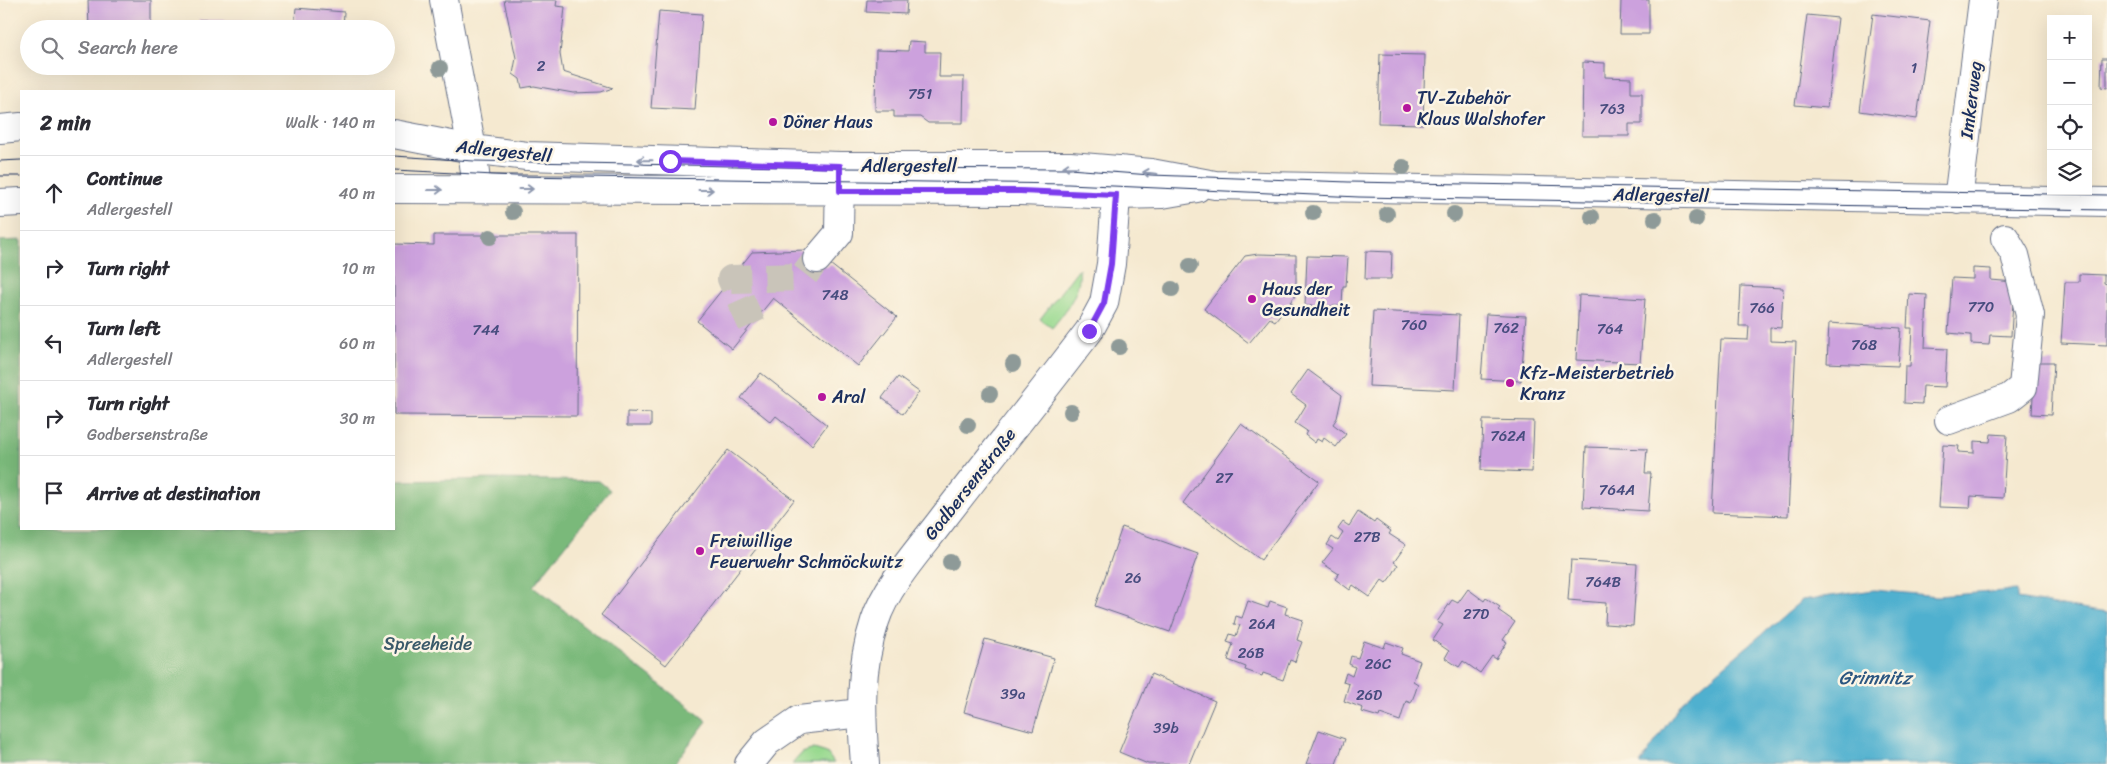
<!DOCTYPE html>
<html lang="en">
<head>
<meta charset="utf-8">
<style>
	:root { --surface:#fff; --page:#f2f2f3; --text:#2b2b33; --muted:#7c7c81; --line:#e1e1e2 }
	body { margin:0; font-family:Sriracha,sans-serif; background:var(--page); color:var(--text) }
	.controls { position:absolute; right:15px; top:15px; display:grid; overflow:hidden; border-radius:0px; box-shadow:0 5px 20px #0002 }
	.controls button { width:45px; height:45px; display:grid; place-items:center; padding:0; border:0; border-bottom:1px solid var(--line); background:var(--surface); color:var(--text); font:25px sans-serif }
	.stop { position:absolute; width:15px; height:15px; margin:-11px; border:4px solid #7c3aed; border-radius:50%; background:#fff }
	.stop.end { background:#7c3aed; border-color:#fff; box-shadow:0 1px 5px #0008 }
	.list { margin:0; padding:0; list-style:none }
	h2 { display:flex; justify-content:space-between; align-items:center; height:65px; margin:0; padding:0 20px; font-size:21px }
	h2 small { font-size:16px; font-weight:400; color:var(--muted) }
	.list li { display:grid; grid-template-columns:32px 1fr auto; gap:15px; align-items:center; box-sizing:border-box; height:75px; padding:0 20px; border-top:1px solid var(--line) }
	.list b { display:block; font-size:19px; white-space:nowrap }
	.list p { margin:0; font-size:16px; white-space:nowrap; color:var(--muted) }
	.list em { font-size:16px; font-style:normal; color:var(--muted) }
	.icon { flex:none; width:28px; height:28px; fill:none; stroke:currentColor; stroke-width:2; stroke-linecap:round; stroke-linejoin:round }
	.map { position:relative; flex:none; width:2107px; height:764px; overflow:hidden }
	.search { position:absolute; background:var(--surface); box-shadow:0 5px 20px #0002; left:20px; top:20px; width:375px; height:55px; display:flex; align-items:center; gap:12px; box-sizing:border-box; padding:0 18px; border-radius:28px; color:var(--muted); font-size:19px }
	.panel { position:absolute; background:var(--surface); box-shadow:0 5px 20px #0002; left:20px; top:90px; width:375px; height:440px; border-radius:0px }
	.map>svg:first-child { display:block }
	.green { fill:#98d98f; stroke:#5a8476 }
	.forest { fill:#7ab97a; stroke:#4a746c }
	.water { fill:#50b0cf; stroke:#367096 }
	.building { fill:#cca1dd }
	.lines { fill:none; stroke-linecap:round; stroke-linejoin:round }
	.minor-tunnel { stroke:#c9c4b9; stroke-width:28; stroke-dasharray:28 14; stroke-linecap:butt }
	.minor-casing { stroke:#677086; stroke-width:30 }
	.major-casing { stroke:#677086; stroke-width:30 }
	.minor { stroke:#fff; stroke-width:28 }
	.major { stroke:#fff; stroke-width:28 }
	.tram { stroke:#1b2f5e; stroke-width:1 }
	.tree { fill:#8e9a98 }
	.oneway { stroke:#8d97ae }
	.route { stroke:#7c3aed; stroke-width:6 }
	.poi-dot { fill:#b5179e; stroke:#fcf5e5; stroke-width:2 }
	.labels { text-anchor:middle; stroke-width:5; stroke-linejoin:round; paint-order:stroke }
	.number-label { font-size:15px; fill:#474c7e }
	.poi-label { font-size:18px; fill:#1b2f5e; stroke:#fcf5e5; text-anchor:start }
	.street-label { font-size:18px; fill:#1b2f5e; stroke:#fcf5e5 }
	.park-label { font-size:18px; fill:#3a5a6a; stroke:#fcf5e5 }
	.water-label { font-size:19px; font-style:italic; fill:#2b5680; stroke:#fcf5e5 }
</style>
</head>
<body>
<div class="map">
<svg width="2107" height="764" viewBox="0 0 2107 764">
	<rect width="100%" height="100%" fill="#fcf5e5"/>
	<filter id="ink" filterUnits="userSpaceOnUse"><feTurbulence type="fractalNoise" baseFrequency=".02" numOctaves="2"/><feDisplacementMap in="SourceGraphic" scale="10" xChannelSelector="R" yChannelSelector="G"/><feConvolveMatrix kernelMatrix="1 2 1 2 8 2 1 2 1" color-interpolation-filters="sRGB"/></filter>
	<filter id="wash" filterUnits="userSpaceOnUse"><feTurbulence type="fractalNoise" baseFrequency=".0096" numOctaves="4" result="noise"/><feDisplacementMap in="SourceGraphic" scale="20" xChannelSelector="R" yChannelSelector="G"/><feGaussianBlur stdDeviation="1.12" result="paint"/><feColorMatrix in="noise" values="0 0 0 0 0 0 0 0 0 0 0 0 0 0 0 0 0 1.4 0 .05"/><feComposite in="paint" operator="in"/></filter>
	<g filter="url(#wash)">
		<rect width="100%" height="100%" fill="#f5e9d0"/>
		<path class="green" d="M1079,268C1082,291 1066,311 1052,328L1040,319Z
			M814,749L827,753L834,763L792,764L802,753Z"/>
		<path class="forest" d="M21,240V529H394V481L500,479L599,481L610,490L533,586L707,721L674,764H0V241Z"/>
		<path class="water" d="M1874,590L1937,596L2017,590V599L2107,613V764H1640L1682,702L1802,600Z"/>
		<g id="blocks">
			<path class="building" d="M88,0H151V29H89Z
				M504,0H557L556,6L565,7L560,54L563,72L613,88L601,92L573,93L534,86L522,88L520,79L513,74L516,58Z
				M867,0H907L906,14L866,12Z
				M1621,0H1649V34H1620Z
				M296,8L344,12L343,29H294Z
				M659,11L702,14L695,110L651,108Z
				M1873,14L1930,21L1917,119L1860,111Z
				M1807,15L1838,18L1827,108L1795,105Z
				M199,20H243V29H199Z
				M909,41L925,42V52H940L939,77H964L963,123H928L920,117H894V111H875L876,50L908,51Z
				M1380,54L1425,55L1423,124L1378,123Z
				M2102,58H2107V88L2101,87Z
				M1583,62L1605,63V77L1631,78V93H1642V124H1629V136H1582Z
				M216,66H242V68H216Z
				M434,235H578L577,416L394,415V244L434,245Z
				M805,250L827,267L830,264L897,317L858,366L773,298L732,349L697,321L752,252Z
				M1366,251L1392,252L1391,279H1365Z
				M1258,254L1296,255V295L1290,302L1294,305L1290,309L1286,307L1275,321L1270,318L1249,343L1204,309L1245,256Z
				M1307,256L1348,257L1346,286H1343L1342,306H1305Z
				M1973,268L1991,269V280L2014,282L2011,336L1990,335L1989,345L1971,344V335L1948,333L1952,278L1973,279Z
				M2079,274L2104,275V283L2107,284V345L2061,343L2065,282H2079Z
				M1741,286L1783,288L1781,328L1770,327V341L1796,342L1788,516L1712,513L1721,339L1748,340L1749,326H1739Z
				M1909,294L1927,295L1925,348L1947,349L1945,387L1923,386L1922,404L1904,403L1905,366H1910L1912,328H1907Z
				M1579,295L1645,299L1640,363L1576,360Z
				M1373,311L1459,315L1455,390L1369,386Z
				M1486,314L1526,316L1521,381L1481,379Z
				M1829,323L1901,328L1898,366L1827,363Z
				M2035,362H2054L2051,415L2032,414Z
				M1308,370L1342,395L1337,418L1333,424L1346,434L1336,447L1324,438L1322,442L1317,439L1315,443L1305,435L1307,431L1295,423L1306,405L1291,394Z
				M761,373L827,425L812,445L776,416L771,422L741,398Z
				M898,377L919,392L903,414L882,398Z
				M627,412L651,413V426H627Z
				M1483,420L1534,421L1532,472L1481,470Z
				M1241,424L1319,481L1261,560L1183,503Z
				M1991,434L2007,435L2003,498L1971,496L1970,508L1939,507L1943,445L1959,446L1958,452L1974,453V441L1990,442Z
				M1586,447L1647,449L1645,473H1651L1648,511L1583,507Z
				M728,450L794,500L666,665L601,615Z
				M1358,512L1374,523L1376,520L1391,531L1389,534L1406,545L1394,562L1398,565L1393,574L1386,583L1382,580L1370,597L1353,585L1350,590L1335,579L1339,574L1322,563L1333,549L1327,545L1332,537L1338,541L1343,533L1338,529L1343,522L1349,526Z
				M1122,527L1198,554L1170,632L1095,606Z
				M1571,560L1637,564L1633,626L1605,624L1606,603L1568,600Z
				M1468,589L1484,601L1486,598L1500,607L1498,610L1515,622L1503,640L1507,642L1502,650L1496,659L1492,656L1480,673L1463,661L1459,667L1445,658L1449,651L1433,640L1443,625L1437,622L1452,600L1458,603Z
				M1248,601L1268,608L1270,601L1287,607L1285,614L1303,620L1297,640L1302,642L1298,652L1295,662L1290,660L1283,680L1263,673L1262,676L1245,670L1246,667L1228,660L1233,644L1227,642L1230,634L1236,636L1240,625L1234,624L1236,616L1242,618Z
				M985,639L1054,658L1033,731L964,712Z
				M1364,641L1384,648L1386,642L1403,648L1401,654L1420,661L1413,681L1418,684L1415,693L1411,703L1406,701L1400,721L1380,714L1379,717L1362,712L1363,708L1344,701L1349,684L1343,682L1346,673L1352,676L1355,667L1349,664L1351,656L1358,658Z
				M1151,674L1215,701L1189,764H1148L1119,752Z
				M1319,730L1345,739L1336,764H1306Z"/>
		</g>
	</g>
	<g filter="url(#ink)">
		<use href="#blocks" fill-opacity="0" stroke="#677086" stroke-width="1"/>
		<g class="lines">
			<path class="minor-tunnel" d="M752,325L731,279L803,277L817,259"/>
			<g class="minor-casing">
				<path id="minor" d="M444,0L472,149L477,189
					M1118,170L1151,173L1215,185L2107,202
					M1116,195L1162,194L1197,188
					M1958,200L1983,0
					M817,259L839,233L840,167
					M1949,420L2009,398L2023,387L2030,315L2015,255L2005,238
					M749,764L767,742L799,720L861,713"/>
			</g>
			<g class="major-casing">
				<path id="major" d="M0,129L21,127
					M394,134L472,149L527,156L840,166H1070L1118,170L1111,264L1104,303L1089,331C1041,394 992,455 944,517C921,548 887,584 875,621C859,670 861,713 865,764
					M394,189L1021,191L1116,195
					M0,203L21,202"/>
			</g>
			<use href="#minor" class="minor"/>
			<use href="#major" class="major"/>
			<path class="tram" d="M394,156L474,161L840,168L1069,169L1151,175L1349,182L2107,195
				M0,161L21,160
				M394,170L515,176L1068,184L1359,197L2107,210
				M0,176H21"/>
		</g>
		<g class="tree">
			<circle cx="440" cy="68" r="8"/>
			<circle cx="1403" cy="167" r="8"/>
			<circle cx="513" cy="212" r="8"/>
			<circle cx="1313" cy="213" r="8"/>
			<circle cx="1387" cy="214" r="8"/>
			<circle cx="1454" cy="214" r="8"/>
			<circle cx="1592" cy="217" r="8"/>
			<circle cx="1655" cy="219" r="8"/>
			<circle cx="1696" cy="219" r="8"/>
			<circle cx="490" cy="237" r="8"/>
			<circle cx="1190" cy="266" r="8"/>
			<circle cx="1172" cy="289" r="8"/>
			<circle cx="1119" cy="347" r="8"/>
			<circle cx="1013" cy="364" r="8"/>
			<circle cx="990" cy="394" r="8"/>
			<circle cx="1071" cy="412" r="8"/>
			<circle cx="968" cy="425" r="8"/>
			<circle cx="950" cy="562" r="8"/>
		</g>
		<defs><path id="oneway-shaft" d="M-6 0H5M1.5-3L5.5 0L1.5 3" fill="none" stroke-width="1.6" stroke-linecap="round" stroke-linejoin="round" transform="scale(1.25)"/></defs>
		<g class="oneway">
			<use href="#oneway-shaft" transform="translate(645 160) rotate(-179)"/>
			<use href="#oneway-shaft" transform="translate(1070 167) rotate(-179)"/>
			<use href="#oneway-shaft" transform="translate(1150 173) rotate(-173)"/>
			<use href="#oneway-shaft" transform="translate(526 189)"/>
			<use href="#oneway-shaft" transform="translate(435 190)"/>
			<use href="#oneway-shaft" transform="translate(706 190)"/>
		</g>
	</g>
	<g class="lines" filter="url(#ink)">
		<path class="route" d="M670,161L840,166V191H1020L1116,195L1111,264L1104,303L1089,331"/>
	</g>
	<g class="poi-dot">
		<circle cx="1407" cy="108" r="5"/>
		<circle cx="773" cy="122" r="5"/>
		<circle cx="1252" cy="299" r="5"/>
		<circle cx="1510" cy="383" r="5"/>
		<circle cx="822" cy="397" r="5"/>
		<circle cx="700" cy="551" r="5"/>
	</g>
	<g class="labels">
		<g class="number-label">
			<text x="541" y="71">2</text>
			<text x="1914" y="73">1</text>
			<text x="920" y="99">751</text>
			<text x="1612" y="114">763</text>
			<text x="835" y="300">748</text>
			<text x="1981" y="312">770</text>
			<text x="1762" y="313">766</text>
			<text x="1414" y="330">760</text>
			<text x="1506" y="333">762</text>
			<text x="1610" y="334">764</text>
			<text x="486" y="335">744</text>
			<text x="1864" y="350">768</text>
			<text x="1508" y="441">762A</text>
			<text x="1224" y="483">27</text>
			<text x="1617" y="495">764A</text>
			<text x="1367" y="542">27B</text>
			<text x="1133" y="583">26</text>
			<text x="1603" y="587">764B</text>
			<text x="1476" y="619">27D</text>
			<text x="1262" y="629">26A</text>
			<text x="1251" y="658">26B</text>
			<text x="1378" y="669">26C</text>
			<text x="1013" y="699">39a</text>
			<text x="1369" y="700">26D</text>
			<text x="1166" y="733">39b</text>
		</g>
		<g class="poi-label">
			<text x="1417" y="104">TV-Zubehör<tspan x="1417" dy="21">Klaus Walshofer</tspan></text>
			<text x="783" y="128">Döner Haus</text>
			<text x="1262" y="295">Haus der<tspan x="1262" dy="21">Gesundheit</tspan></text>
			<text x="1520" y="379">Kfz-Meisterbetrieb<tspan x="1520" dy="21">Kranz</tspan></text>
			<text x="832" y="403">Aral</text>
			<text x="710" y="547">Freiwillige<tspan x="710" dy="21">Feuerwehr Schmöckwitz</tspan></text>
		</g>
		<g class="street-label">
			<text transform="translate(1971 100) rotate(-83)" y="6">Imkerweg</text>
			<text transform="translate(504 151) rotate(6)" y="6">Adlergestell</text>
			<text x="909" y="172">Adlergestell</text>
			<text transform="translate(1661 195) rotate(1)" y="6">Adlergestell</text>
			<text transform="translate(970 484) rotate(-52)" y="6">Godbersenstraße</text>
		</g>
		<g class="park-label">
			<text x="428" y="650">Spreeheide</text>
		</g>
		<g class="water-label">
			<text x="1875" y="684">Grimnitz</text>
		</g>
	</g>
</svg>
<div class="controls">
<button>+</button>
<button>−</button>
<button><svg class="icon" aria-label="locate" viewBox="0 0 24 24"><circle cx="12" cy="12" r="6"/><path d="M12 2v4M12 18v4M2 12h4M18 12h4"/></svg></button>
<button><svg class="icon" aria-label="layers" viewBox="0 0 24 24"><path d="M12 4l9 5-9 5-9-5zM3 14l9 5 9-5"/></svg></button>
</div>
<div class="stop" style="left:670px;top:161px"></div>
<div class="stop end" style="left:1089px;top:331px"></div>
<div class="search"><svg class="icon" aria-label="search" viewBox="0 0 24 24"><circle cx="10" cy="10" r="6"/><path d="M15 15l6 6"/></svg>Search here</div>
<section class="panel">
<h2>2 min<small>Walk · 140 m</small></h2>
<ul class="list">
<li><svg class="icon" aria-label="ahead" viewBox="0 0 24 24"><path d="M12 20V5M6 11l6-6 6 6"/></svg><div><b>Continue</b><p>Adlergestell</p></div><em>40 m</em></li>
<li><svg class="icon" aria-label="right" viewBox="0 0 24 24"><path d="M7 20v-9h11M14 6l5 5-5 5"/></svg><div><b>Turn right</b></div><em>10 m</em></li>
<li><svg class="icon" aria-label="left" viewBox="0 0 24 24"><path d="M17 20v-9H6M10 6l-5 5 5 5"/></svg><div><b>Turn left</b><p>Adlergestell</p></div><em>60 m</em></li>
<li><svg class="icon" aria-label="right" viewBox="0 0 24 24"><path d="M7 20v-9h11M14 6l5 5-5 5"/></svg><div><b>Turn right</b><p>Godbersenstraße</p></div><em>30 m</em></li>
<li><svg class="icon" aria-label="arrive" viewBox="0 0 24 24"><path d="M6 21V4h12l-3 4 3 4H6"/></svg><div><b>Arrive at destination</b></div></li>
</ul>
</section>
</div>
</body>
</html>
